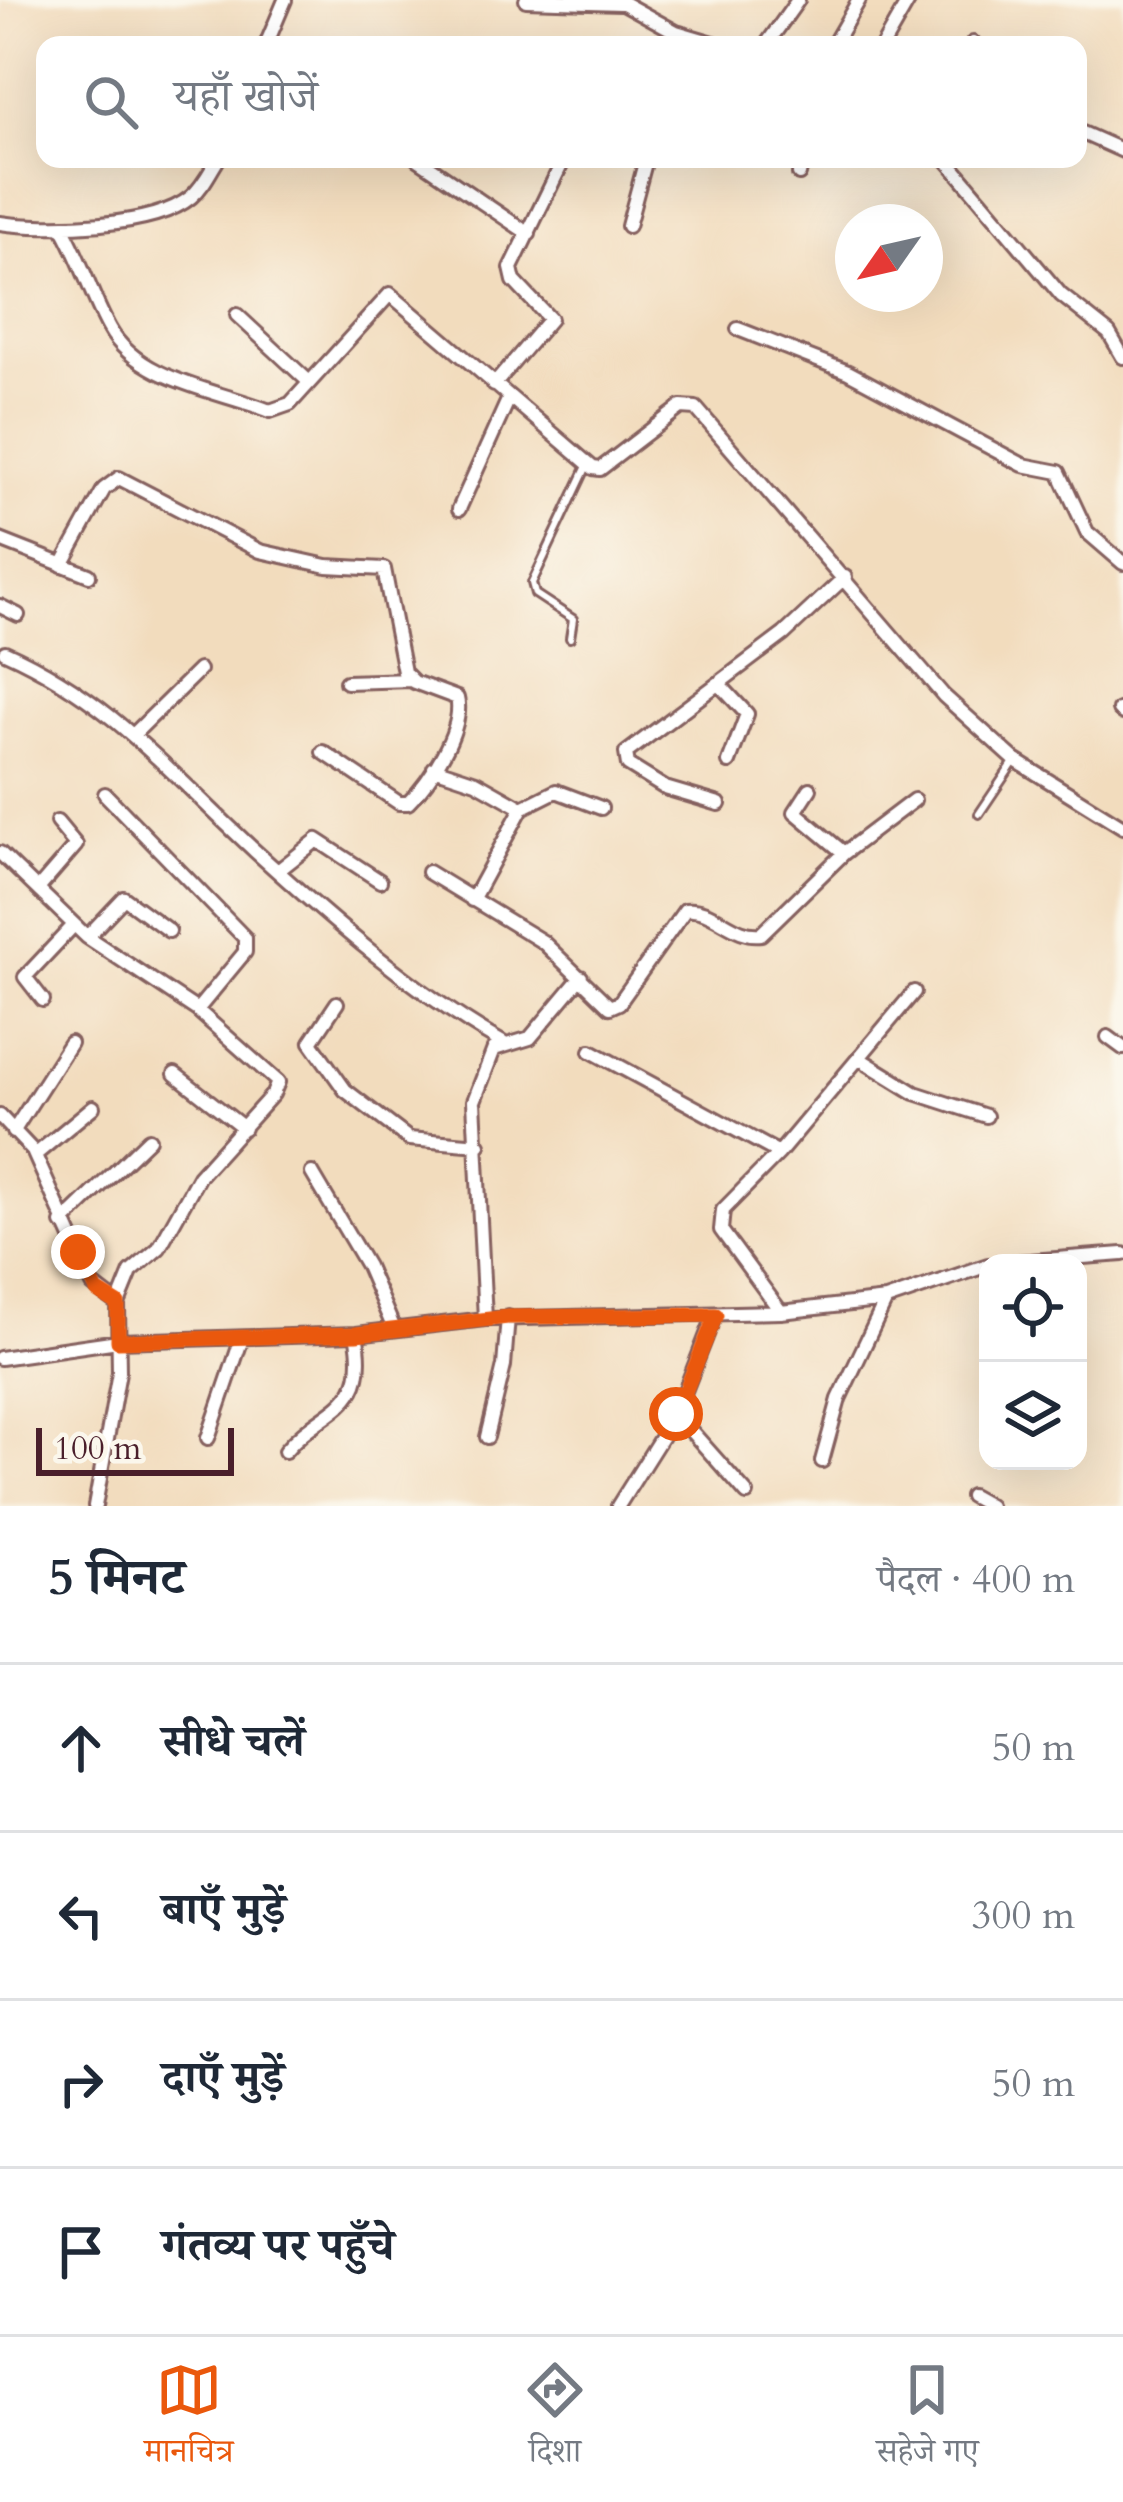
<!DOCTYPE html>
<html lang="hi">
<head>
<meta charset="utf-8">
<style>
	:root { --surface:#fff; --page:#f2f2f3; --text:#1f2937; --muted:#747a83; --line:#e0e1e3; --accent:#ea580c }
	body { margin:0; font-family:Cardo,"Noto Serif Devanagari",serif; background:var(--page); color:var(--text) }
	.controls { position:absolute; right:36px; bottom:36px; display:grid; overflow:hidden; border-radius:24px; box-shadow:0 12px 48px #0002 }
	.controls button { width:108px; height:108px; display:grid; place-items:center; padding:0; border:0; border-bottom:3px solid var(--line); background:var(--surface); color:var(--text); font:60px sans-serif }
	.compass { position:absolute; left:835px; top:204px; width:108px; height:108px; border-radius:50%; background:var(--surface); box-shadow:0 12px 48px #0002; rotate:236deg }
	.scale { position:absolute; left:36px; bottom:30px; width:198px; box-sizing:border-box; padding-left:12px; border:6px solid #4a1f2b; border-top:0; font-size:33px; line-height:42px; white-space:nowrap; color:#4a1f2b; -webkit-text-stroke:9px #fbf7ec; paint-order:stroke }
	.stop { position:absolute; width:36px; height:36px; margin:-27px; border:9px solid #ea580c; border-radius:50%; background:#fff }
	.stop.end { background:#ea580c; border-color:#fff; box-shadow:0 3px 12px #0008 }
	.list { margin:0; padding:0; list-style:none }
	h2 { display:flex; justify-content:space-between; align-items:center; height:156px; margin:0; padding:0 48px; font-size:51px }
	h2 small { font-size:39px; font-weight:400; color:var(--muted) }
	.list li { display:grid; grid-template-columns:78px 1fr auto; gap:36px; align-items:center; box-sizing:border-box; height:168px; padding:0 48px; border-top:3px solid var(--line) }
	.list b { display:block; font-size:45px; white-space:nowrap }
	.list em { font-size:39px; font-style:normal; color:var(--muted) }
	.icon { flex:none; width:66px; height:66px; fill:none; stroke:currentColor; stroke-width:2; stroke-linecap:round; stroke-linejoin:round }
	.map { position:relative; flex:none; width:1123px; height:1506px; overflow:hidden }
	.search { position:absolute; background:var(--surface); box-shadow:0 12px 48px #0002; left:36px; right:36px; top:36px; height:132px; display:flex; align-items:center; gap:30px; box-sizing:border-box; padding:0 42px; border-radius:24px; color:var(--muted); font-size:45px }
	.sheet { height:828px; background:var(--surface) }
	nav { display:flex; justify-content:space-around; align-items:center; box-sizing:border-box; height:168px; border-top:3px solid var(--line); background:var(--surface); font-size:33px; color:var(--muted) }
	nav a { display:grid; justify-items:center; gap:6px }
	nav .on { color:var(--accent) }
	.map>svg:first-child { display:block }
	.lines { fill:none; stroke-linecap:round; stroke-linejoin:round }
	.service-casing { stroke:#85615e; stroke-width:12 }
	.minor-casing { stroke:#85615e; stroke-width:18 }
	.service { stroke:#fff; stroke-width:6 }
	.minor { stroke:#fff; stroke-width:12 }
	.route { stroke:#ea580c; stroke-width:15 }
</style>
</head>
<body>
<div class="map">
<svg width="1123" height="1506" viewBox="0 0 1123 1506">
	<rect width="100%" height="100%" fill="#fbf7ec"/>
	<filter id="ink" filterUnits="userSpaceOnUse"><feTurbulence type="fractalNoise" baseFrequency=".00833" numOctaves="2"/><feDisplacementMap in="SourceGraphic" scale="24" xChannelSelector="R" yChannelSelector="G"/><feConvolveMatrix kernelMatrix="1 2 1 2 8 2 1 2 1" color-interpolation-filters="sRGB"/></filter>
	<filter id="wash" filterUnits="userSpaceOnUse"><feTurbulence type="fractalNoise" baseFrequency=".004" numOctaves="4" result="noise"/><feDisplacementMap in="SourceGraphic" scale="48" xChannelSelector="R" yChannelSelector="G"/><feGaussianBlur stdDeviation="2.7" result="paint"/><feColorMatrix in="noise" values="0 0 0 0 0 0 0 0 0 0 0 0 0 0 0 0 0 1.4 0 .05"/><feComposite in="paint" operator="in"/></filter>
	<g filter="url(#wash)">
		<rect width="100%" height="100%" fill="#f2dcbd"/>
	</g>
	<g filter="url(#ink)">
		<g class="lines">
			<g class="service-casing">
				<path id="service" d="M570,638L573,619L535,594L532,583L587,466
					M979,814L1014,762"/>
			</g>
			<g class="minor-casing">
				<path id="minor" d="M526,0L621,3
					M618,0L676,32L720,45
					M266,45L285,0
					M766,45L798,0
					M833,45L859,0
					M883,45L909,0
					M972,45L973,43
					M1078,131L1123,151
					M418,159L529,234
					M946,159L1061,295L1109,333L1123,357
					M799,174L802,159
					M0,223C46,230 154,228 191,197C203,187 210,172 218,159
					M628,226L646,159
					M62,227C81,260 91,295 109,328C138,381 217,390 270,411L290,404L390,294L593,468L600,469L681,407L696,408L944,696L1015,760L1123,827
					M237,315L308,381
					M738,329L848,372L1023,465L1059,472L1087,532L1123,563
					M494,385L550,319L514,281L511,268L564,159
					M459,509L509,398
					M0,540L89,575
					M62,565L104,489L119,478L260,551L327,566L384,569L404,672L414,682L457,698C465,728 429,783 408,803H399L323,752
					M0,606L18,615
					M5,652C112,700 171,774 255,851C331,920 413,992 503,1043
					M346,682L411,680
					M720,685L747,714L729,762
					M1119,710L1123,713
					M135,733L199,670
					M434,768L476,782L522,808
					M810,789L795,812L844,853
					M105,794L245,938V952L197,1010
					M719,804L665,788L628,765L626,753L784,634L845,577
					M0,853L87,937L197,1010L278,1082L273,1094L199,1176L159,1248L131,1272L118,1304L119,1372L95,1506
					M279,870L317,840L380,881
					M428,872L543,942L610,1007L619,1003L685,910C713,906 733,938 761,934L844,853L914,800
					M38,889L76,845L57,822
					M472,900L522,808L556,791L601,808
					M87,937L124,898L169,931
					M43,1000L25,977L74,925
					M337,1003L311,1042L345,1090L409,1139L479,1145
					M1108,1037L1123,1048
					M591,1051L779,1153
					M860,1059L915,1093L986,1116
					M175,1074L244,1128
					M0,1116L33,1151L93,1285L118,1304
					M13,1132L70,1043
					M35,1155L93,1107
					M312,1173L367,1266L394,1329
					M62,1223L149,1139
					M1003,1263L1123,1254
					M781,1312L721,1230L723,1210L779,1153L914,992
					M485,1319L474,1101L494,1049L530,1038L581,977
					M0,1358L118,1341L356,1334L485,1319L781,1312L886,1300L988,1265
					M676,1414L747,1494
					M487,1437L504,1366L508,1317
					M208,1438L242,1338
					M285,1451C322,1406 372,1412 356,1334
					M822,1461L839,1399L886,1300
					M971,1496L989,1506
					M618,1506L676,1414L715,1314"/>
			</g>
			<use href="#service" class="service"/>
			<use href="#minor" class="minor"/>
		</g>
	</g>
	<g class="lines" filter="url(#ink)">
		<path class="route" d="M78,1252L97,1291L118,1304V1341L356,1334L508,1317L716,1315L676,1414"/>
	</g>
</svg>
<div class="controls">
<button><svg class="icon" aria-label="locate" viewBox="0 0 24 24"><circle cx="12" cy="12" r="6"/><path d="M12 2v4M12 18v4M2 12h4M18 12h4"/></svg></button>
<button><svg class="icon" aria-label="layers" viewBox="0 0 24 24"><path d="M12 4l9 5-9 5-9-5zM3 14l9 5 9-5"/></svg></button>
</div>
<svg class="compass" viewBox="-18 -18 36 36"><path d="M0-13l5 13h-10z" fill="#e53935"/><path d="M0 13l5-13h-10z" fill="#747a83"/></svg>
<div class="scale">100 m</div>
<div class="stop" style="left:676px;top:1414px"></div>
<div class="stop end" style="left:78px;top:1252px"></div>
<div class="search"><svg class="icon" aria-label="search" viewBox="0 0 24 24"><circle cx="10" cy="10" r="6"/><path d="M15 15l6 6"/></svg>यहाँ खोजें</div>
</div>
<section class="sheet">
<h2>5 मिनट<small>पैदल · 400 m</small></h2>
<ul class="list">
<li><svg class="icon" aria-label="ahead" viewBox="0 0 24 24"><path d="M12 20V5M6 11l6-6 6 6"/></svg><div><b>सीधे चलें</b></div><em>50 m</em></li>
<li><svg class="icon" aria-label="left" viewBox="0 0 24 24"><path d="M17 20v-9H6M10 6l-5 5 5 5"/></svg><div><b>बाएँ मुड़ें</b></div><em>300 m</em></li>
<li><svg class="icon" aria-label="right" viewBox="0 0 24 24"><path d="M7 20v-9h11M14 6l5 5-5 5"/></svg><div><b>दाएँ मुड़ें</b></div><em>50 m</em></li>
<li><svg class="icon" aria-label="arrive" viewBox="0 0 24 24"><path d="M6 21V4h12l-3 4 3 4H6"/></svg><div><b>गंतव्य पर पहुँचे</b></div></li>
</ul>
</section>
<nav>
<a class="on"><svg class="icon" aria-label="map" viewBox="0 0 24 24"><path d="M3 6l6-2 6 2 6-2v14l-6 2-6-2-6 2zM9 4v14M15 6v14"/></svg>मानचित्र</a>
<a><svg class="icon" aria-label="directions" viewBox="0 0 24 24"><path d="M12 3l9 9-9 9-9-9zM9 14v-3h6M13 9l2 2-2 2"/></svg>दिशा</a>
<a><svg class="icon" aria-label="saved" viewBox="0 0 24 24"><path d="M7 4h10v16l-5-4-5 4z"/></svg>सहेजे गए</a>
</nav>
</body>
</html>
